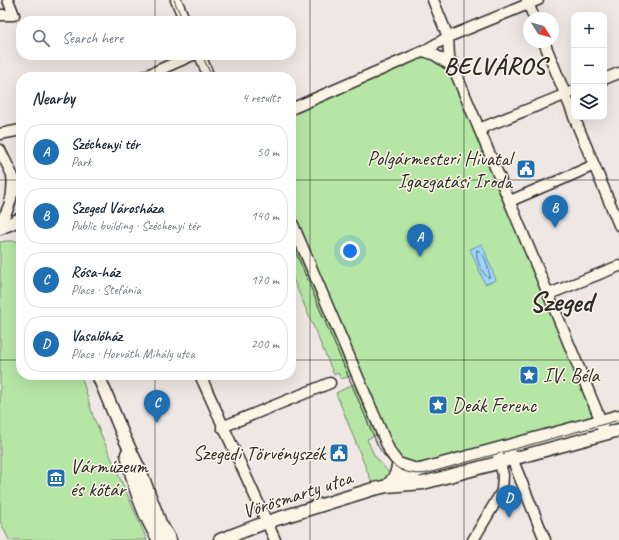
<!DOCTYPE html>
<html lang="en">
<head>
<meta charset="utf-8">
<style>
	:root { --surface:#fff; --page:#f6f6f7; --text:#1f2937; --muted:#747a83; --line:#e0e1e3; --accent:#1f6fb2 }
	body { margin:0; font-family:Caveat,sans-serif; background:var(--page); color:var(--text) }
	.controls { position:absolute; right:12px; top:12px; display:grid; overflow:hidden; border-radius:8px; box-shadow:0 4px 16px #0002 }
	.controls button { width:36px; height:36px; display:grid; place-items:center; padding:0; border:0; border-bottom:1px solid var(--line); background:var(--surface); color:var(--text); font:20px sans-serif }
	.compass { position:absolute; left:523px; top:12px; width:36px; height:36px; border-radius:50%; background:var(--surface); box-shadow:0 4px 16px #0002; rotate:127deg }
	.you { position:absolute; left:350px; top:251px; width:14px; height:14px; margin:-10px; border:3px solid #fff; border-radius:50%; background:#1a73e8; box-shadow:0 0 0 6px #1a73e833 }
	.badge { display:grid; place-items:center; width:26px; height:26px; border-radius:50%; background:var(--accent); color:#fff; font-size:13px; font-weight:700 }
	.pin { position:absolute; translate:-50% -33px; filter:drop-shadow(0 1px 2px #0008) }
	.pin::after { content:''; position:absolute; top:21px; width:14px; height:12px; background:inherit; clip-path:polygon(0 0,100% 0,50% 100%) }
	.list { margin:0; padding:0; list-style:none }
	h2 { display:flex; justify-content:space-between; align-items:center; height:52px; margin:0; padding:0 16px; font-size:17px }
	h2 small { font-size:13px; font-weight:400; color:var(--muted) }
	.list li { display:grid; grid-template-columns:26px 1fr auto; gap:12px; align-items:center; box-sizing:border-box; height:56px; margin:0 8px 8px; padding:0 8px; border:1px solid var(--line); border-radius:16px }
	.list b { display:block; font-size:15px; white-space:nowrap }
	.list p { margin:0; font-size:13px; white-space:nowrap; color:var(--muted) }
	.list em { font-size:13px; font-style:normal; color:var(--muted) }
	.icon { flex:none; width:22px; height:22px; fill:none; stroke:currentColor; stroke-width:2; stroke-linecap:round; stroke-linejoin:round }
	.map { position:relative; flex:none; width:619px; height:540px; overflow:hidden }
	.search { position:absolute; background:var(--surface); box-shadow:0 4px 16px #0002; left:16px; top:16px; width:280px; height:44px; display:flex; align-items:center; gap:10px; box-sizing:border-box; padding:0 14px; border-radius:16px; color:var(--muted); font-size:15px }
	.panel { position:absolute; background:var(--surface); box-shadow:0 4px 16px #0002; left:16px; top:72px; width:280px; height:308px; border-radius:16px }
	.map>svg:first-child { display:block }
	.green { fill:#b6e6a5; stroke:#708868 }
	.water { fill:#9ed7fe; stroke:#7092aa }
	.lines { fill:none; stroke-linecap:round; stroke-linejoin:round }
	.shore { stroke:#59707f; stroke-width:1 }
	.minor-casing { stroke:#2b2b2b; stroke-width:13 }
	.tertiary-casing { stroke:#2b2b2b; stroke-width:15 }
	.minor { stroke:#fcf5e5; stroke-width:10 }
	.tertiary { stroke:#fcf5e5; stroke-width:12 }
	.tram { stroke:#2b2b2b; stroke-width:1 }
	.grid { fill:none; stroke:#2b2b2b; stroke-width:1; stroke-opacity:0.55 }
	.labels { text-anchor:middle; stroke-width:3; stroke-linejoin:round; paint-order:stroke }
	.poi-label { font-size:20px; fill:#2b2b2b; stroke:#fcf5e5; text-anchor:start }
	.street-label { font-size:20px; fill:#2b2b2b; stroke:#fcf5e5 }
	.district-label { font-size:24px; font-weight:bold; letter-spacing:1px; fill:#2b2b2b; stroke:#fcf5e5 }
	.town-label { font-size:28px; font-weight:bold; fill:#2b2b2b; stroke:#fcf5e5 }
</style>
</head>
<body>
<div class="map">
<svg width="619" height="540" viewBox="0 0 619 540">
	<rect width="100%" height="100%" fill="#eee7e4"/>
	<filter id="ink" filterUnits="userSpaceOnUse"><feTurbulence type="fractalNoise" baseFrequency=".025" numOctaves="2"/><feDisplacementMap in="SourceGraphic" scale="8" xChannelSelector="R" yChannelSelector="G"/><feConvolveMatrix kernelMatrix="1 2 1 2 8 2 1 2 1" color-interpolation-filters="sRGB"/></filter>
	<g filter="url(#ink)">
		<path class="green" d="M424,51L453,67L601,421L420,470L398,463L291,220V113L380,76Z
			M291,235L351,376L341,379L338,373L334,375L291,274Z
			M6,241H17L21,244V375H81L93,416L147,540H9L0,521V242Z
			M354,384L376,435L367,439L374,455L389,473C387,481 379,482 372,483L336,393Z"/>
		<path class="water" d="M482,244L496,280L485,284L470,249Z"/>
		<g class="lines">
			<path class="shore" d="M477,250C486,253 488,269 490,276L489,278C482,274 475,258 477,250Z"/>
			<g class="minor-casing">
				<path id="minor" d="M176,0L185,21
					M433,0L448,37L449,57L552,303L598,414L604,434
					M527,0L534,18
					M0,15H14L8,0
					M544,42L574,116
					M424,51L435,55L453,67
					M200,55L209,77
					M143,77L193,55
					M604,79L619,73
					M291,109L424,51L448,37L538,0
					M574,117L619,225
					M479,129L574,91
					M0,134L21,130
					M0,150L21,193
					M556,182L594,165
					M510,201L552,183
					M291,220L390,452L398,463L420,470
					M0,222C11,208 14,193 12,175
					M549,294L619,266
					M200,375L275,540
					M222,427L330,383
					M507,446L545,540
					M387,486L395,474L398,463
					M473,540L502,491L503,475L498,455"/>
			</g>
			<g class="tertiary-casing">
				<path id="tertiary" d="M0,228L21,219
					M98,375L123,435L141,473L160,523L170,540
					M127,454C133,485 142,513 159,540
					M389,484L401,477L420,470L619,416
					M220,540L267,522L370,490L387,486L423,483L619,430"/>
			</g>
			<use href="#minor" class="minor"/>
			<use href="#tertiary" class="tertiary"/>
			<path class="tram" d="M174,0L183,21
				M202,55L212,77
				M291,241L377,444C388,465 404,477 428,473L619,420"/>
		</g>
	</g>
	<path class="grid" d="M155,0V21M310,0V540M464,0V540M155,55V77M0,180H21M291,180H619M0,360H21M291,360H619M155,375V540"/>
	<defs>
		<g id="civic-square" transform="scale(1)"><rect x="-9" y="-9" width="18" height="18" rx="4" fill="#1f6fb2" stroke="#fcf5e5"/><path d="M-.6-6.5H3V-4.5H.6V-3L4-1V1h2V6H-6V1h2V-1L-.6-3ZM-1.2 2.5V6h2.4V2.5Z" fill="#fff"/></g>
		<g id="sight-square" transform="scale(1)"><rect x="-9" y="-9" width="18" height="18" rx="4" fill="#1f6fb2" stroke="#fcf5e5"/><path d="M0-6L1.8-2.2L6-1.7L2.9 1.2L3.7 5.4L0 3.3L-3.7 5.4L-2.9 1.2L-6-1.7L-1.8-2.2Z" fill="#fff"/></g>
		<g id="museum-square" transform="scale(1)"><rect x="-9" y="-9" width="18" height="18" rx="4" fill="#1f6fb2" stroke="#fcf5e5"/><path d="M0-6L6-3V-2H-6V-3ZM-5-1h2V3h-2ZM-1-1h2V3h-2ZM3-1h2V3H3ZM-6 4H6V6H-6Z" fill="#fff"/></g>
	</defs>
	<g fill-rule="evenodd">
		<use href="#civic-square" x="526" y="169"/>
		<use href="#sight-square" x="529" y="375"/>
		<use href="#sight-square" x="438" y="405"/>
		<use href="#civic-square" x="339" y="453"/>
		<use href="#museum-square" x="56" y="478"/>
	</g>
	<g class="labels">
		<g class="poi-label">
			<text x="512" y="165" text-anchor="end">Polgármesteri Hivatal<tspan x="512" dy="23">Igazgatási Iroda</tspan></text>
			<text x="543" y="382">IV. Béla</text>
			<text x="452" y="412">Deák Ferenc</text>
			<text x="325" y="460" text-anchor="end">Szegedi Törvényszék</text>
			<text x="70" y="473">Vármúzeum<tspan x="70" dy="23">és kőtár</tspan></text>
		</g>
		<g class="street-label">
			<text transform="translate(297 494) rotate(-18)" y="7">Vörösmarty utca</text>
		</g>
		<g class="district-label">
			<text x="495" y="74">BELVÁROS</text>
		</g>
		<g class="town-label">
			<text x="561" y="311">Szeged</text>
		</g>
	</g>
</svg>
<div class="controls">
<button>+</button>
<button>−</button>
<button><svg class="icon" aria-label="layers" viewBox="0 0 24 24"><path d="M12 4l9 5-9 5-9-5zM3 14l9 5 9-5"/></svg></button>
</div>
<svg class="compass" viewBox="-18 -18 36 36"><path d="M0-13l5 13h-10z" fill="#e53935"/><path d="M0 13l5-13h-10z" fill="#747a83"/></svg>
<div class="you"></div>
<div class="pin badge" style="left:420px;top:257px">A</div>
<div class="pin badge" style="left:555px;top:228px">B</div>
<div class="pin badge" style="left:157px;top:423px">C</div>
<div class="pin badge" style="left:509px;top:518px">D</div>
<div class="search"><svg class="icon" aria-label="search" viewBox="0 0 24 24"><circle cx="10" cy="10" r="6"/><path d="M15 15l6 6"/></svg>Search here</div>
<section class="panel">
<h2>Nearby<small>4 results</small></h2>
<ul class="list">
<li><span class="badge">A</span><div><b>Széchenyi tér</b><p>Park</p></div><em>50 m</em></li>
<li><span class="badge">B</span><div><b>Szeged Városháza</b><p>Public building · Széchenyi tér</p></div><em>140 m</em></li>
<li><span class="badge">C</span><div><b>Rósa-ház</b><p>Place · Stefánia</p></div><em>170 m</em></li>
<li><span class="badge">D</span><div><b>Vasalóház</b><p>Place · Horváth Mihály utca</p></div><em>200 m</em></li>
</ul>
</section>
</div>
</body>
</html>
